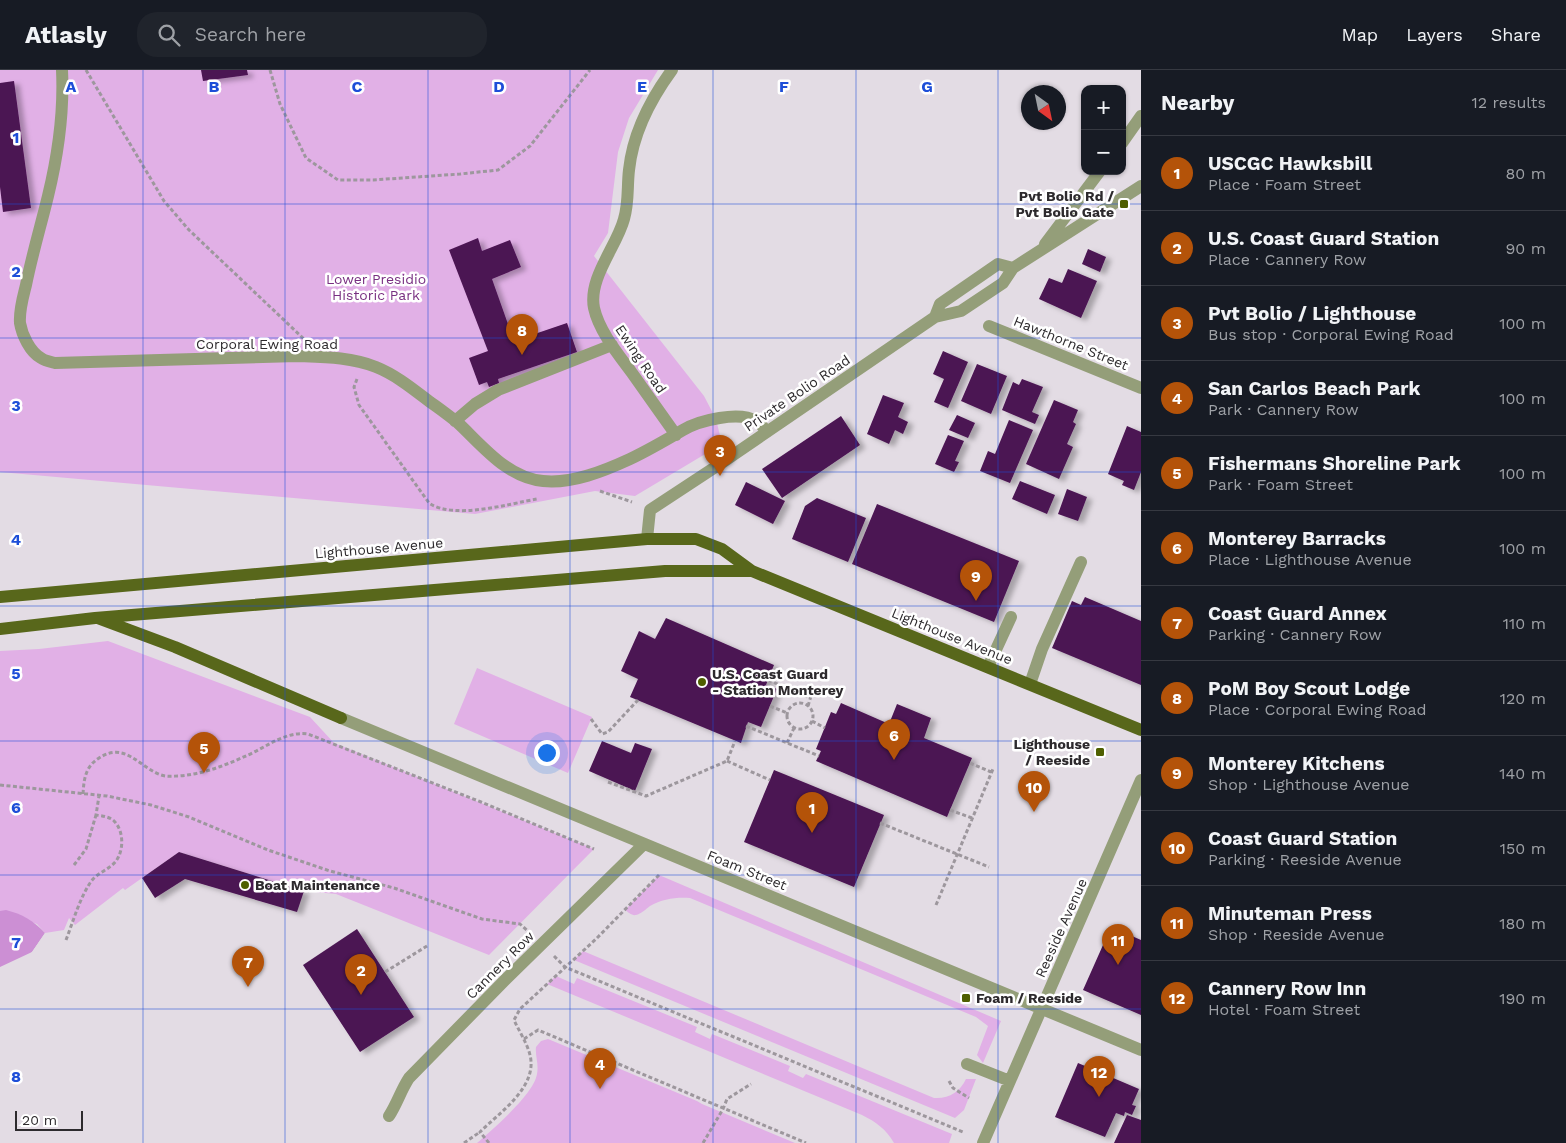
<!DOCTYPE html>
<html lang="en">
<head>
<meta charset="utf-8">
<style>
	:root { --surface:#171b24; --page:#20242c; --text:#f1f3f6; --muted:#9ea1a6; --line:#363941; --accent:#b45309 }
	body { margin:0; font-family:"Work Sans",sans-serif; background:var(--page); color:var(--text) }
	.controls { position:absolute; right:15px; top:15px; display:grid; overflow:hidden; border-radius:10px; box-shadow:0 1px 4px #0004 }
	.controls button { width:45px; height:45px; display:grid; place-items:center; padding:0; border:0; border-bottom:1px solid var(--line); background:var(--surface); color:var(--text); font:25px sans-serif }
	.compass { position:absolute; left:1021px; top:15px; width:45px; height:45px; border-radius:50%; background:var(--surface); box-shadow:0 1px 4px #0004; rotate:147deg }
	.scale { position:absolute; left:15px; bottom:12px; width:68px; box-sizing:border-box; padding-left:5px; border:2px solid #2d2a2d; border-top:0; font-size:14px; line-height:18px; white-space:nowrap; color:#2d2a2d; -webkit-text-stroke:4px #fff; paint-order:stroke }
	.you { position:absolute; left:546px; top:682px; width:18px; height:18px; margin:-12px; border:4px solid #fff; border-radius:50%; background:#1a73e8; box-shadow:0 0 0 8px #1a73e833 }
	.badge { display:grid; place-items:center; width:32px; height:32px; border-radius:50%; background:var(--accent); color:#fff; font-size:16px; font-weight:700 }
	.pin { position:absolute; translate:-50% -41px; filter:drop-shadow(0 1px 2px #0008) }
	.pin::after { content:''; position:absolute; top:26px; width:18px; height:15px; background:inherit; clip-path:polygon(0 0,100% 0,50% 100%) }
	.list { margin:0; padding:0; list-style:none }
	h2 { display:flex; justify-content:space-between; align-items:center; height:65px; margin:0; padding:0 20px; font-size:21px }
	h2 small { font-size:16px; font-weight:400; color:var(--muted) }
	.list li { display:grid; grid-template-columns:32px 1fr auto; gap:15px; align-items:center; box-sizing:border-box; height:75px; padding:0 20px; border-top:1px solid var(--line) }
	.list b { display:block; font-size:19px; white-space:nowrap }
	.list p { margin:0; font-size:16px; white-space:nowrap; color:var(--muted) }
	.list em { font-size:16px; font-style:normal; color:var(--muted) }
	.icon { flex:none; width:28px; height:28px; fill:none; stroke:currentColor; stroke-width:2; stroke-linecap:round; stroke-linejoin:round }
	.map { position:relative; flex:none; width:1141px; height:1073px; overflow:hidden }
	header { display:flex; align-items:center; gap:30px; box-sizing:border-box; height:70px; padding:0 25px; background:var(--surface); border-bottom:1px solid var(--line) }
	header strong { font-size:24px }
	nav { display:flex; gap:28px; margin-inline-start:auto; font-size:18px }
	.search { width:350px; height:45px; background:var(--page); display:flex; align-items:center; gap:12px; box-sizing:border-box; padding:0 18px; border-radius:20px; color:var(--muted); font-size:19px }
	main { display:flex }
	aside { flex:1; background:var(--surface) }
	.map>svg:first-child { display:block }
	.green { fill:#e1b0e6 }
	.water { fill:#cc8fd4 }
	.pier { fill:#e3dce4 }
	.building { fill:#4c1453; filter:url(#shadow) }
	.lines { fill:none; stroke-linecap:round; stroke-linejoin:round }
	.path { stroke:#9d979d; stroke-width:3; stroke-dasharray:4 2.5; stroke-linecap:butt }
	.minor { stroke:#949e79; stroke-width:12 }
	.major { stroke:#58671b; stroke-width:12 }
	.grid { fill:none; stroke:#1d4ed8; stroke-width:1; stroke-opacity:0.55 }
	.poi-dot { fill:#4f5f00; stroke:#fff; stroke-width:2 }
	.labels { text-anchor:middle; stroke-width:5; stroke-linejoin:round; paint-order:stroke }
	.poi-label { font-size:14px; font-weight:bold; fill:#2d2a2d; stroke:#fff; text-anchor:start }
	.park-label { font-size:14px; fill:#782f81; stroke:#fff }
	.street-label { font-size:14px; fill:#2d2a2d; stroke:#fff }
	.grid-label { font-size:16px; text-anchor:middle; font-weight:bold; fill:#1d4ed8; stroke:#fff; stroke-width:5; stroke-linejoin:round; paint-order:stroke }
</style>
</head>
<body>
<header>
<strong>Atlasly</strong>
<div class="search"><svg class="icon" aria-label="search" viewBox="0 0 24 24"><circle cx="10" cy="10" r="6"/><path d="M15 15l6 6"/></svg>Search here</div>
<nav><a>Map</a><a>Layers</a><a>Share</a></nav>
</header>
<main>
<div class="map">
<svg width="1141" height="1073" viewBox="0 0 1141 1073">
	<defs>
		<filter id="shadow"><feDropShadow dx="5.5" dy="3" stdDeviation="2.5" flood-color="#0004"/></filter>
	</defs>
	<rect width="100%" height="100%" fill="#e3dce4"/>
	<path class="green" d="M0,0H658L629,48L618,82L608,163L594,186L704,326L716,349L722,374L635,426L595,421L475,444L0,402Z
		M108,571L310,647L334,673L594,779L489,885L336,824L304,821L179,782L125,820L123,818L75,855L69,848L64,860L45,863L37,854L0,841V581L39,579Z
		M477,598L592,647L568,703L454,654Z
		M659,805L1001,951L983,993L977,985L988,956L976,947L690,828C676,827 662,829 650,836C646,839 641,844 636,845C632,846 628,842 625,840Z
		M583,881L934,1028C949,1029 960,1022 966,1009H976L964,1040L955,1048L574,890Z
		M556,906L574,914L577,908L697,957L695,962L710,969L712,964L790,996L788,1001L803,1008L806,1004L952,1064L949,1073H894C886,1059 876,1052 862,1045L547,914Z
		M548,969L697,1031L702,1034L795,1073H477C493,1059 534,1024 537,1004C539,994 535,986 536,977L541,971Z"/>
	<path class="water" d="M6,840C22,844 34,851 45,863L32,882L0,913V841Z"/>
	<path class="pier" d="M45,863H47V864L26,895L0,915V897L32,882Z"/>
	<path class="building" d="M201,0H247L248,5L203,11Z
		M14,11L31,138L3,142L0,117V13Z
		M478,168L482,181L510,170L521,197L492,209L514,271L567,253L577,282L498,309L499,313L489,317L487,312L479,315L469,288L488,281L449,180Z
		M1088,179L1106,187L1100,202L1082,194Z
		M1068,199L1097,211L1081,248L1039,229L1049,208L1062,213Z
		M943,281L968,292L948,338L934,332L944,309L933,304Z
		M977,294L1007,306L991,344L961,331Z
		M1022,309L1043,317L1032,342L1039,345L1035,354L1002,340L1013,312L1019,315Z
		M883,325L904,333L898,347L908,352L903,364L895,360L889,374L867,364Z
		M1054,330L1078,340L1073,352L1076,354L1067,374L1073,377L1059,409L1026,394Z
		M957,345L975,353L968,368L949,360Z
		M841,346L860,375L782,428L762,399Z
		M1009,350L1033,360L1010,413L980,401L988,381L995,384Z
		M1127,356L1141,362V402L1134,420L1122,415L1124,411L1108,404Z
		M948,365L964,371L955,391L959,392L954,402L935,394Z
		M1020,411L1055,425L1047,444L1012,429Z
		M746,412L785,431L773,454L735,435Z
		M1067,419L1087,427L1078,451L1058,444Z
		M817,428L866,448L848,492L792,469L805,436Z
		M877,434L1019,491L994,552L852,494Z
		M1085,527L1141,551V615L1052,578L1072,531L1081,535Z
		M666,548L774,595L766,615L777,619L761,657L748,652L741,673L630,627L638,609L621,601L639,561L655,569Z
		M841,633L889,654L897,634L931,648L924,668L972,688L947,747L816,691L821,681L816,679L831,642L836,644Z
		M602,671L631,683L635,673L652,679L635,721L589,701Z
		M774,700L884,745L854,817L744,772Z
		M179,782L304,821L297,842L185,809L155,828L142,808Z
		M1111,857L1141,870V945L1083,920Z
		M357,859L414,947L360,982L303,895Z
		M1078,993L1139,1019L1132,1035L1136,1036L1132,1045L1125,1042L1124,1046L1116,1043L1105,1067L1055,1047Z
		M1127,1045L1141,1050V1073H1114Z"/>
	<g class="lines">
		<path class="path" d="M86,0L164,131L189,160L304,269
			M270,0L280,34L306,88L338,110H373L460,104L498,100L530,76L590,0
			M357,309L354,317L359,335L429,433C454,450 508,434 537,429
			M600,421L632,432
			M768,610L810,628
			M787 646a13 13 0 1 1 26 0a13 13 0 1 1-26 0Z
			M770,636L787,643
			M808,636L811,626L820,621
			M591,649L602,664L608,662L638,630
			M812,651L825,658
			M746,656L819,686
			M787,673L794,658
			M727,691L770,710
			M970,693L991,702
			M608,712L646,726L727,691L735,671
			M0,715L107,726L151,735L189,747L268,780L330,801L394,818L482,849L520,854L530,863
			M83,724C84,709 85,697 99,688C125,671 139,697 161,705C167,707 173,706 179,706C204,704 226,695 248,685C268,676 286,661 308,664L481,732L594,779
			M950,740L972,748
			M880,753L989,797
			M74,795L86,779L96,745
			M936,835L993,699
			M66,870C73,852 79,830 90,813C96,803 109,800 116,791C124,780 124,761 114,751C110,747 103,746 96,745L99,726
			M554,886L565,897L963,1062
			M385,902L427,876
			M524,969L538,960L806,1073
			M949,1011L953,1018L969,1028
			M464,1073L480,1062
			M489,1073L480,1062C500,1042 538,1017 530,985C527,973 519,961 514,950L520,939L596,869L659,805
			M703,1073L723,1039L727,1029L751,1014"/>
		<path class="minor" d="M62,0C64,41 58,85 48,126C41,155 32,185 26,215C23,227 19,240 20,253C22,265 30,282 41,288C45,291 51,292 55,293L297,286C323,287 351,287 376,297C396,305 413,319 430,332C439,338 448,345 457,352C482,375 507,408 543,411C572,414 604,401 630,389C649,380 666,370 683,360C700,350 739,341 756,351C760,353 764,358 767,362
			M672,0C650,30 633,62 629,100C627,117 629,132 624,149C617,176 588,208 594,238C599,261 618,284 632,303C647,324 661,344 676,365
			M1122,73L1141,46
			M1045,174L1100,101
			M935,247L940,234L998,194L1013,198
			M989,256L1141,318
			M455,351L475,334L498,320L612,275
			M647,469L650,440L723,392L935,247L961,241L1003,213L1013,198L1141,116
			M988,597L1011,547
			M1030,614L1042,579L1081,492
			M341,648L1141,980
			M967,994L1010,1011
			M389,1046C397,1034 401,1020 409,1008L506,909L644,774
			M983,1073L1141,710"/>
		<path class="major" d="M0,527L647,469H696L722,479L752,501L1141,660
			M100,549L175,577L341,648
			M0,559L95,548L665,501H752"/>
	</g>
	<path class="grid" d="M143,0V1073M285,0V1073M428,0V1073M570,0V1073M713,0V1073M856,0V1073M998,0V1073M0,134H1141M0,268H1141M0,402H1141M0,536H1141M0,671H1141M0,805H1141M0,939H1141"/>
	<g class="poi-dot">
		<rect x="1119" y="129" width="10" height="10" rx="2.5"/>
		<circle cx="702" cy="612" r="5"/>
		<rect x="1095" y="677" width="10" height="10" rx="2.5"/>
		<circle cx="245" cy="815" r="5"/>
		<rect x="961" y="923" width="10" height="10" rx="2.5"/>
	</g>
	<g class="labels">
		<g class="poi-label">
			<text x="1114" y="131" text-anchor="end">Pvt Bolio Rd /<tspan x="1114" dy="16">Pvt Bolio Gate</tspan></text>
			<text x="712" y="609">U.S. Coast Guard<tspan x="712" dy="16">- Station Monterey</tspan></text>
			<text x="1090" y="679" text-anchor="end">Lighthouse<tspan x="1090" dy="16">/ Reeside</tspan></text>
			<text x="255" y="820">Boat Maintenance</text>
			<text x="976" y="933">Foam / Reeside</text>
		</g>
		<g class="park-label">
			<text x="376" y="214">Lower Presidio<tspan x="376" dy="16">Historic Park</tspan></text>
		</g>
		<g class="street-label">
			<text transform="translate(1071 273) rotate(22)" y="5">Hawthorne Street</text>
			<text x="267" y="279">Corporal Ewing Road</text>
			<text transform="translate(641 289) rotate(56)" y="5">Ewing Road</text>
			<text transform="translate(797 323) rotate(-34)" y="5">Private Bolio Road</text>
			<text transform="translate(379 478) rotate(-5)" y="5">Lighthouse Avenue</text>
			<text transform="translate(952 566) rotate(22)" y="5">Lighthouse Avenue</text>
			<text transform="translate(747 800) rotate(22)" y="5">Foam Street</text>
			<text transform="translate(1061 858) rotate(-66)" y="5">Reeside Avenue</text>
			<text transform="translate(500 895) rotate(-45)" y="5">Cannery Row</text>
		</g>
	</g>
	<g class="grid-label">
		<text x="71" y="22">A</text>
		<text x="214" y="22">B</text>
		<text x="357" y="22">C</text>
		<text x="499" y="22">D</text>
		<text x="642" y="22">E</text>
		<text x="784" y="22">F</text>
		<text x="927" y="22">G</text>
		<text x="16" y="73">1</text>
		<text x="16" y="207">2</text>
		<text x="16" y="341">3</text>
		<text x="16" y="475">4</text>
		<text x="16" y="609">5</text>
		<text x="16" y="743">6</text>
		<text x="16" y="878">7</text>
		<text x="16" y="1012">8</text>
	</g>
</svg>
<div class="controls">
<button>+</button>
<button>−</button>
</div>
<svg class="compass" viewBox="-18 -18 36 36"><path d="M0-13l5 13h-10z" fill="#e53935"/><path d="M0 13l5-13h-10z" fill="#9ea1a6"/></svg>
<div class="scale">20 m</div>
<div class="you"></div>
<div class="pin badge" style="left:812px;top:763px">1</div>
<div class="pin badge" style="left:361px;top:925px">2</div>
<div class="pin badge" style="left:720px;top:406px">3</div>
<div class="pin badge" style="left:600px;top:1019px">4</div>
<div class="pin badge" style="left:204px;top:703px">5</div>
<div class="pin badge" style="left:894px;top:690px">6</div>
<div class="pin badge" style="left:248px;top:917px">7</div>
<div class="pin badge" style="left:522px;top:285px">8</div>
<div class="pin badge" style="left:976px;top:531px">9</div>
<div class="pin badge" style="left:1034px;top:742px">10</div>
<div class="pin badge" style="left:1118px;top:895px">11</div>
<div class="pin badge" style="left:1099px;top:1027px">12</div>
</div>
<aside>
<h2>Nearby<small>12 results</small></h2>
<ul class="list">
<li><span class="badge">1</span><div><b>USCGC Hawksbill</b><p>Place · Foam Street</p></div><em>80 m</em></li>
<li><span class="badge">2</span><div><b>U.S. Coast Guard Station</b><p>Place · Cannery Row</p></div><em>90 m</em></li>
<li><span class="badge">3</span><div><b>Pvt Bolio / Lighthouse</b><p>Bus stop · Corporal Ewing Road</p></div><em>100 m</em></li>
<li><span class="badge">4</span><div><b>San Carlos Beach Park</b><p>Park · Cannery Row</p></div><em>100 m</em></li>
<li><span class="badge">5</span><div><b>Fishermans Shoreline Park</b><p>Park · Foam Street</p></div><em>100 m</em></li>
<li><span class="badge">6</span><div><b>Monterey Barracks</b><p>Place · Lighthouse Avenue</p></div><em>100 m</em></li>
<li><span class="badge">7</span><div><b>Coast Guard Annex</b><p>Parking · Cannery Row</p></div><em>110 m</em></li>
<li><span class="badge">8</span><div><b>PoM Boy Scout Lodge</b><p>Place · Corporal Ewing Road</p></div><em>120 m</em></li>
<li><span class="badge">9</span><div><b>Monterey Kitchens</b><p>Shop · Lighthouse Avenue</p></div><em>140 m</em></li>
<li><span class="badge">10</span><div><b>Coast Guard Station</b><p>Parking · Reeside Avenue</p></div><em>150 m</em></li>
<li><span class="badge">11</span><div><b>Minuteman Press</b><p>Shop · Reeside Avenue</p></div><em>180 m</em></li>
<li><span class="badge">12</span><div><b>Cannery Row Inn</b><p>Hotel · Foam Street</p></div><em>190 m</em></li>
</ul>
</aside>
</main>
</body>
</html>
